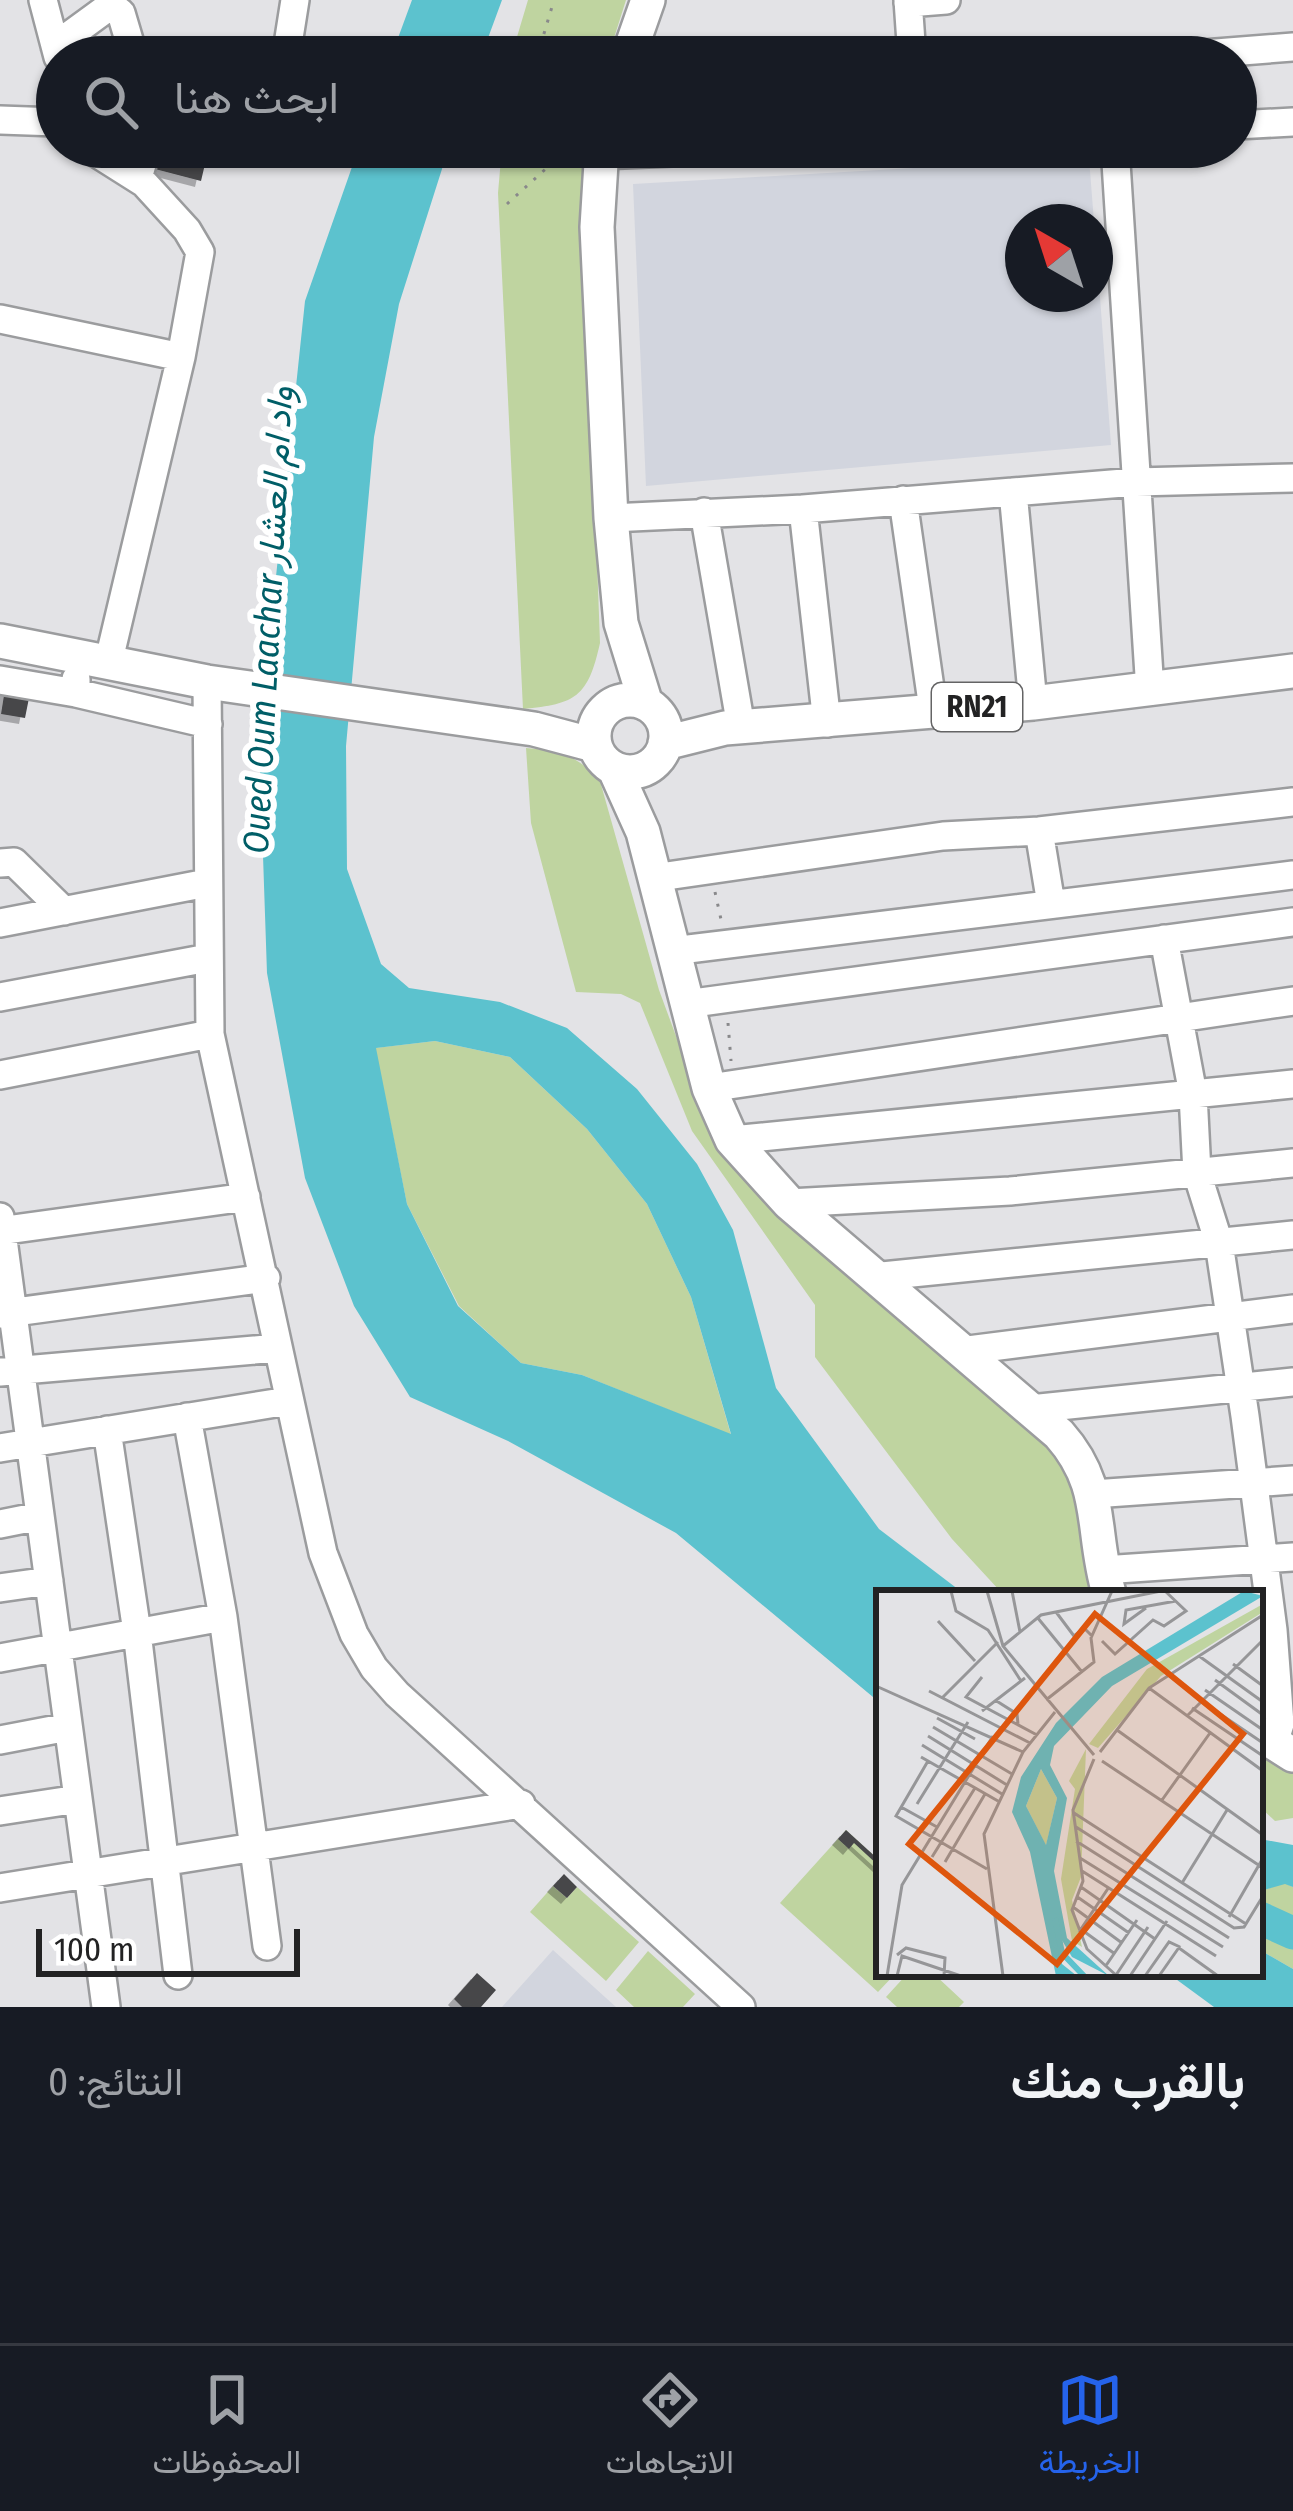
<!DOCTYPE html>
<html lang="ar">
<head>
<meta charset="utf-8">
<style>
	:root { --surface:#171b24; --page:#20242c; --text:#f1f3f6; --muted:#9ea1a6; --line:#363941; --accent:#2563eb }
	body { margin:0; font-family:"Fira Sans Condensed",Vazirmatn,sans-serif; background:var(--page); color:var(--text); direction:rtl }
	.compass { position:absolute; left:1005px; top:204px; width:108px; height:108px; border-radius:50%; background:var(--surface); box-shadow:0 3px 9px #0004; rotate:321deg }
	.scale { position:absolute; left:36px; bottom:30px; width:264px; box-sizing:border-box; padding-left:12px; border:6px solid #222223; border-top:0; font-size:33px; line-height:42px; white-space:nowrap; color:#222223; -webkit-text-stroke:9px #fff; paint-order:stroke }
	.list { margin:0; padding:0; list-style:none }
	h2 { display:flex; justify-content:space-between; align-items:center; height:156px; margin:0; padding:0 48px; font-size:51px }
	h2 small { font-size:39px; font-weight:400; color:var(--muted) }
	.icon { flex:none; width:66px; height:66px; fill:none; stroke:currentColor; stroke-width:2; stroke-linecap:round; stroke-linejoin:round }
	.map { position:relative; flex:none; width:1293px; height:2007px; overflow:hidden; direction:ltr }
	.search { position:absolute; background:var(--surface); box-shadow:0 3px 9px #0004; left:36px; right:36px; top:36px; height:132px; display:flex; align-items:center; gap:30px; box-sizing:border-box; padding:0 42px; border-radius:66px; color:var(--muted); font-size:45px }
	.sheet { height:336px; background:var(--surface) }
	nav { display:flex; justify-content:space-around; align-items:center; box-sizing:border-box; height:168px; border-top:3px solid var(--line); background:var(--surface); font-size:33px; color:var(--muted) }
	nav a { display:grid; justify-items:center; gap:6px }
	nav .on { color:var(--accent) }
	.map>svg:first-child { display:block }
	.built { fill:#d2d5de }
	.green { fill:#bfd4a0 }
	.water { fill:#5cc2ce; fill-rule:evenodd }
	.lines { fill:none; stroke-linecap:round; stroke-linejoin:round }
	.river { stroke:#5cc2ce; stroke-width:33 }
	.building { fill:#47474a; filter:url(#shadow) }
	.minor-casing { stroke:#9b9c9e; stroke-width:32 }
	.major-casing { stroke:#9b9c9e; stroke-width:38 }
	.path { stroke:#89898b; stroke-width:3; stroke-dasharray:3 9; stroke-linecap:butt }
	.minor { stroke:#fff; stroke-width:27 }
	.major { stroke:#fff; stroke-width:33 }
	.labels { text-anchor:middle; stroke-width:12; stroke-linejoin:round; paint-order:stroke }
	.shield { fill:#fff; stroke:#646465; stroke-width:3 }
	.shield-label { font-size:30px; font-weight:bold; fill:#222223 }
	.water-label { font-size:36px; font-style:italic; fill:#005e67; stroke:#fff }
	.inset-river { fill:none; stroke:#5cc2ce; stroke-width:6 }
	.inset-road { fill:none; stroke:#969698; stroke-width:3 }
	.view { fill:#de560d; fill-opacity:0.15; stroke:#de560d; stroke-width:6 }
	.inset-edge { fill:none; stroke:#222223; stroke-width:6 }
</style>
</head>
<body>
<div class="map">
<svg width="1293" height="2007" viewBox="0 0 1293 2007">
	<defs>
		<filter id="shadow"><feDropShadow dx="-6" dy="6" stdDeviation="0" flood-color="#0004"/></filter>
	</defs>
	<rect width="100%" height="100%" fill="#e3e3e6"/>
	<path class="built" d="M1089,158L1094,222H1023V294H1095V230L1111,445L646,486L633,184Z
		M553,1950L616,2007H502Z"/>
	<path class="green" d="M528,0H626L608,57H511Z
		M502,147H589L583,177L600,643C588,697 576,704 523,709L498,193Z
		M526,748C559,751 578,755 600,781L659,990L707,1120L779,1213L866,1291L1053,1446L1070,1467L1099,1593L1000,1591L952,1539L815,1357V1305L692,1131L640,1003L621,994L576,992L531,823Z
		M435,1041L510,1057L587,1129L647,1204L691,1297L731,1435L582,1375L521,1363L459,1306L407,1204L375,1048Z
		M1260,1743L1293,1763V1818L1275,1821L1260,1807Z
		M846,1830L879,1860V1974H895L878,1992L780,1903Z
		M1285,1883L1293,1887V1969L1260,1950V1891Z
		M553,1886L567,1898L577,1887L639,1942L606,1981L530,1912Z
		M648,1951L695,1994L683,2007H634L616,1990Z
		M907,1974H934L964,2002L959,2007H897L886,1997Z"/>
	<path class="water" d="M412,0H502L481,57H391Z
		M359,147H449L399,304L374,437L346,746L347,869L381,964L409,988L500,1002L567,1028L637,1089L697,1164L733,1230L776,1388L879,1529L963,1593H879V1702L676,1533L508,1441L410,1397L354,1306L305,1178L267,973L259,738L305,301ZM435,1041L510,1057L587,1129L647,1204L691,1297L731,1434L582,1375L521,1363L458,1306L407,1204L376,1048Z
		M1260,1839L1293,1845V1887L1285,1884L1260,1891Z
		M1260,1950L1293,1969V2007H1214L1169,1974H1260Z"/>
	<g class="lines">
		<path class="river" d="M1260,1918L1293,1933"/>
	</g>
	<path class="building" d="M161,147H209L201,181L155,169Z
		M5,689L30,693L25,718L1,714Z
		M846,1830L879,1860V1866L854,1843L849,1849L838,1839Z
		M564,1874L577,1887L567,1898L553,1886Z
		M477,1973L496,1990L481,2007H462L454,1999Z"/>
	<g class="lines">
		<g class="minor-casing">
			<path id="minor" d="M43,0L58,57
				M908,0L912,57
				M908,3L946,0
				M55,46L111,5L121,13L134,57
				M286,57L295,0
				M1165,57L1293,47
				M0,120L57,122
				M1236,125L1293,122
				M87,147L144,183L187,230L200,252L181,357L108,664
				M1115,147L1150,691
				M600,155L793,147
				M138,178L147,147
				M0,319L181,357
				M1013,492L1033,703
				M903,500L933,709
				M803,509L827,723
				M704,512L741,727
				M611,518L803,509L1136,482L1293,478
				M0,680L76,693V679
				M207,682L210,1034L323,1553L354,1634L374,1668L397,1694L741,2007
				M76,693L208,724
				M1039,831L1051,904
				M0,863L14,862L64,911
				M653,878L943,836L1039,831L1293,802
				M0,923L207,883
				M1164,939L1193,1094L1197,1173L1219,1243L1245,1416L1273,1630L1280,1724L1274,1743
				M672,951L1293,875
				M0,997L208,958
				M686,1004L1293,922
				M0,1075L210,1034
				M709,1088L1293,1001
				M732,1140L1293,1084
				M789,1203L1010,1191L1293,1163
				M0,1217L106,2007
				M0,1231L246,1197
				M872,1277L1293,1235
				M0,1314L266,1278
				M960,1351L1293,1309
				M0,1372L278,1348
				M1030,1409L1293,1382
				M187,1417L223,1617L267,1946
				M107,1430L137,1632L178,1975
				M0,1448L288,1401
				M1093,1494L1293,1480
				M0,1524L40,1516
				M1103,1570L1293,1557
				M0,1588L49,1581
				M0,1658L223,1617
				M0,1740L68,1727
				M0,1811L78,1799
				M0,1888L521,1804"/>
		</g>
		<g class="major-casing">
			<path id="major" d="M628,57L648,0
				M602,147L597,227L611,518L621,623L646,704
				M0,641L207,682L534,729L594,745
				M594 736a36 36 0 1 1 72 0a36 36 0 1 1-72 0Z
				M665,743L725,728L1033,703L1293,671
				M615,770L643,832L709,1088L732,1140L789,1203L1059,1434C1106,1487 1090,1530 1109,1593
				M1260,1734L1293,1755"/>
		</g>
		<path class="path" d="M537,57L554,0
			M507,204L550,165L558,147
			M715,892L722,924
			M728,1023L731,1061"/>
		<use href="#minor" class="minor"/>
		<use href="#major" class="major"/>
	</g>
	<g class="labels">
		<rect class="shield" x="932" y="683" width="90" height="48" rx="9"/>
		<g class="shield-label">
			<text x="977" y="717">RN21</text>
		</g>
		<g class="water-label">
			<text transform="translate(267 620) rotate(-87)" y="13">Oued Oum Laachar واد ام العشار</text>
		</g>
	</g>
	<g transform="translate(876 1590)">
		<rect width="387" height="387" fill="#e3e3e6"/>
		<path d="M387,14V22L285,86L222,158L213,154L271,79ZM210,159L205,287L196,310L206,357L196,351L185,289L199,199L193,191ZM165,179L181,208L170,256L150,216Z" fill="#bfd4a0"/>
		<path d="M368,1L387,6L236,96L178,156L174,175L191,208L178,281L191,348L233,386L196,367L181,342L186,374L201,386H180L154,262L136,222L145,187L180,133L226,87ZM165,179L181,208L170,255L150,216Z" fill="#5cc2ce" fill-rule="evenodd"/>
		<path class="inset-river" d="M179,328L186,363L208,386"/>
		<path class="inset-road" d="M75,1L80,21L112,40L145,91M111,1L127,56L218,165M136,1L144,42M270,18L248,34L250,20L300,11M180,22L198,46L208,38L216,46M161,27L206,82M62,31L99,71M226,51L239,64L277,30L288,36L310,21L289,1M127,56L165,25L285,1M323,66L387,112M357,74L387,96M106,87L90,107L161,145M339,90L387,125M0,96L147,162M273,98L387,181M329,100L387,140M53,101L154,153M66,108L122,52M322,109L387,153M119,110L141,124L142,134M170,110L218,72L215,48L236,1M316,118L387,166M106,121L149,88M311,126L387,50M61,128L99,149M57,137L136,184M241,140L387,245M52,146L131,195M46,155L126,204M224,162L273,98L387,25M45,167L122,211M218,169L197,220L207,291L196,320L211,359L241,386M52,171L20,226L111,279M226,171L387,278M286,210L334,143M41,214L92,132M25,217L61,237M198,223L370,334M200,237L358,338L368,337L387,306M200,251L353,348M56,267L99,198M204,268L347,357M69,272L109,204M206,281L340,366M306,293L351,220M205,297L279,349M200,306L253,343M197,317L246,353M353,327L387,268M206,340L239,364M203,342L233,297M303,358L342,386M21,365L30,358L69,368L68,386M229,377L261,330M240,385L272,337M11,386L26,295L117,146M21,386L26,366L85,386M127,386L108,244L147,162L179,122M254,386L291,331M269,386L293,352L304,357M283,386L304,356"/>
		<path class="view" d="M219,24L367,144L181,374L33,254Z"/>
		<rect width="387" height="387" class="inset-edge"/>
	</g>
</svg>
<svg class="compass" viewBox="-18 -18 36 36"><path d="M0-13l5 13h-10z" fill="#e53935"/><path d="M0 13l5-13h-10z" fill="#9ea1a6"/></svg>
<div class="scale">100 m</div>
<div class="search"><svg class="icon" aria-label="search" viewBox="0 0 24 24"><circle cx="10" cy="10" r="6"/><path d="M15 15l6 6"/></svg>ابحث هنا</div>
</div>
<section class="sheet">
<h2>بالقرب منك<small>النتائج: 0</small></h2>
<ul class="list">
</ul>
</section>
<nav>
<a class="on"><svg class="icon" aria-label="map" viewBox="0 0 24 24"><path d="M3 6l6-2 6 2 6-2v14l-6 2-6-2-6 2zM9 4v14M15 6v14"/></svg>الخريطة</a>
<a><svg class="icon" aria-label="directions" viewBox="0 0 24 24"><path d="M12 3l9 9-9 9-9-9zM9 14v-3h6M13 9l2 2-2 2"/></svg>الاتجاهات</a>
<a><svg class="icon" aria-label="saved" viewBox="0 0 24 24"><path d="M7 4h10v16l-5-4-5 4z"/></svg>المحفوظات</a>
</nav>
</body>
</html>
